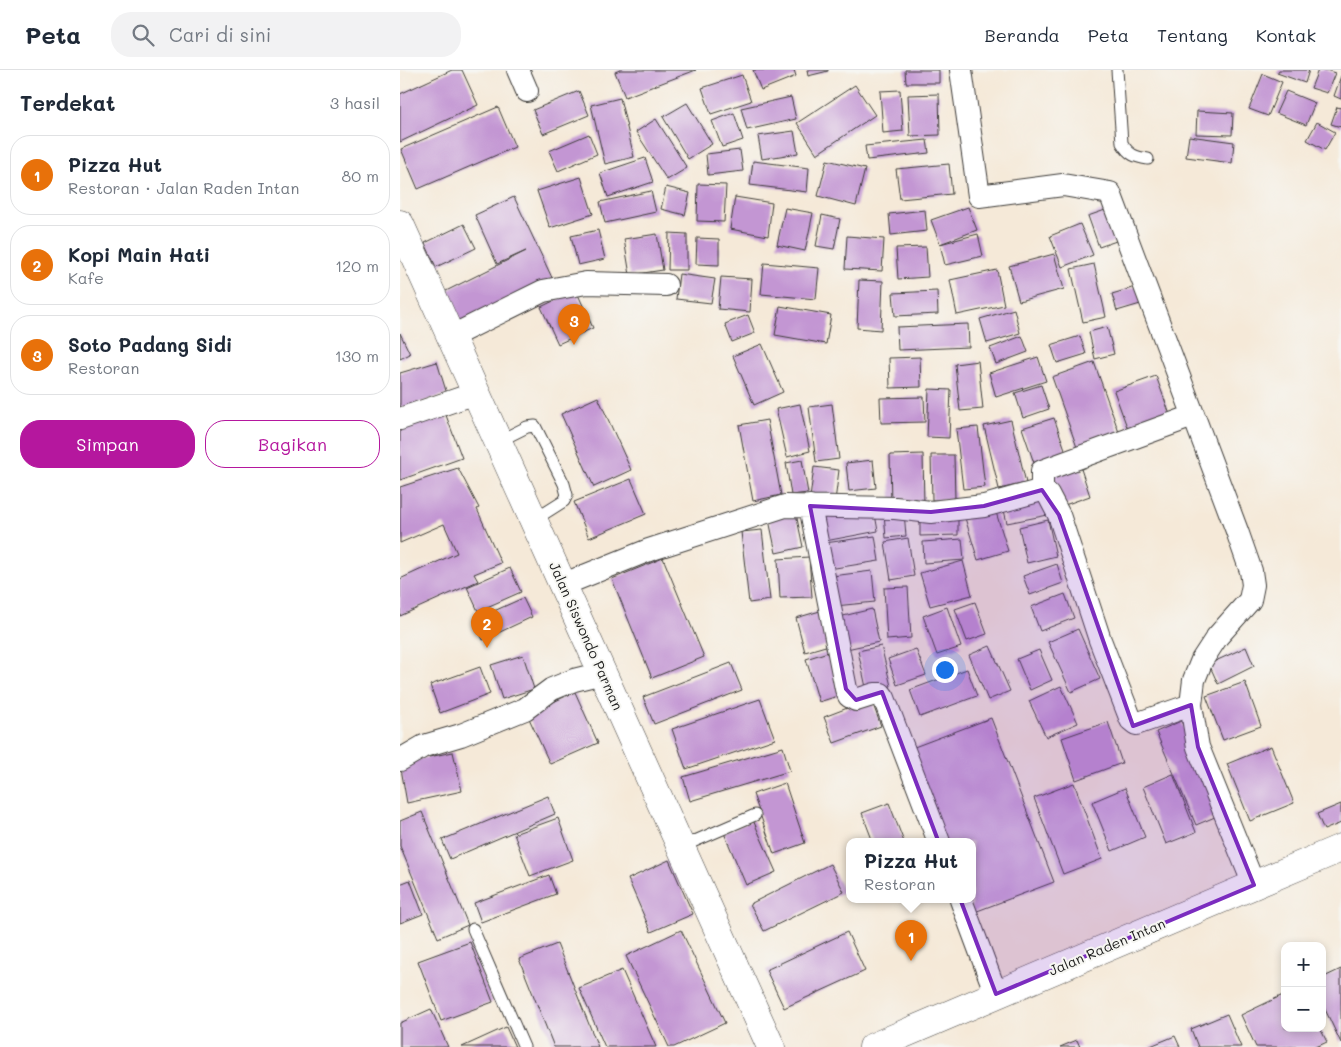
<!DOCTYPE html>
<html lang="id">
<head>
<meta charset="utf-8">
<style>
	:root { --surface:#fff; --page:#f2f2f3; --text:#1f2937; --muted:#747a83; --line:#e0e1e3; --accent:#b5179e }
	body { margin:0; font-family:Mali,sans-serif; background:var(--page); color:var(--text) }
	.controls { position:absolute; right:15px; bottom:15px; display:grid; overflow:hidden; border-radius:10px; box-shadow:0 2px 8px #0003 }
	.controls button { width:45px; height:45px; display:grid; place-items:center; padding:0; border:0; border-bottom:1px solid var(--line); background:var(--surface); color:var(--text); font:25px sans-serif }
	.you { position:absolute; left:544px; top:599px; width:18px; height:18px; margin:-12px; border:4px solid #fff; border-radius:50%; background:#1a73e8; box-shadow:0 0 0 8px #1a73e833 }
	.badge { display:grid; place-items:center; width:32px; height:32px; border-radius:50%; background:var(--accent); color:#fff; font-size:16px; font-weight:700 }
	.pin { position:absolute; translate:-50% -41px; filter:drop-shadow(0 1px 2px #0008) }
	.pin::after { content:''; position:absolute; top:26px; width:18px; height:15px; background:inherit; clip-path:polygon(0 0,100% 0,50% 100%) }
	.popup { position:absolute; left:446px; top:768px; width:130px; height:65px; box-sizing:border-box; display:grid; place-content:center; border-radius:10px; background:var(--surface); filter:drop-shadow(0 1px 4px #0005); font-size:16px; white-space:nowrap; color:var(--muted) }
	.popup b { font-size:19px; color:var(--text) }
	.popup::after { content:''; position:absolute; left:50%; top:100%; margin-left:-10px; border:10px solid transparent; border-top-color:var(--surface) }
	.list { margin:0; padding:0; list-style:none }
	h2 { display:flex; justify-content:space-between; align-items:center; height:65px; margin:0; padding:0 20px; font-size:21px }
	h2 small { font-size:16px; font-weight:400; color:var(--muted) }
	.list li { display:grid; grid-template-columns:32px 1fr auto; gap:15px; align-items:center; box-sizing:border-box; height:80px; margin:0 10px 10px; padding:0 10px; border:1px solid var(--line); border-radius:20px }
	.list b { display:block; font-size:19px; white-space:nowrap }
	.list p { margin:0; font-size:16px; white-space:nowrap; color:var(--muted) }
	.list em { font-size:16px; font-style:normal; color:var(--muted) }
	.actions { display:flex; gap:10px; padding:15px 20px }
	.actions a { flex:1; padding:11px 0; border:1px solid var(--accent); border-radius:20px; text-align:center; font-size:18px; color:var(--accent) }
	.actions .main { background:var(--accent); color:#fff }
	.icon { flex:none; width:28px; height:28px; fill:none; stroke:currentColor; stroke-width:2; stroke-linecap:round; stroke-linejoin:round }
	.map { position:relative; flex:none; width:941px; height:977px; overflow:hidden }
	header { display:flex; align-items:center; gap:30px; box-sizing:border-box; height:70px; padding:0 25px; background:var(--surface); border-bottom:1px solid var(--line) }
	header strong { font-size:24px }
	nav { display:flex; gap:28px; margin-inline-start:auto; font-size:18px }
	.search { width:350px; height:45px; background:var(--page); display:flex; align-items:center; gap:12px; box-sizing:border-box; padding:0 18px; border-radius:20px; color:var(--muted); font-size:19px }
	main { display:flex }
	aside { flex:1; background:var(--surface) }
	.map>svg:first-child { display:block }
	.building { fill:#c396d3 }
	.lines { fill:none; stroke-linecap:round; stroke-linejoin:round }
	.service-casing { stroke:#3d3b38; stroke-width:13 }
	.minor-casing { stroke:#3d3b38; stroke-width:24 }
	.tertiary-casing { stroke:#3d3b38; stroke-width:29 }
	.primary-casing { stroke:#3d3b38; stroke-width:29 }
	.service { stroke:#fff; stroke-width:11 }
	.minor { stroke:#fff; stroke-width:22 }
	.tertiary { stroke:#fff; stroke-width:28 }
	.primary { stroke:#fff; stroke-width:28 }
	.marked { fill:#7b2cbf; fill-opacity:0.2; stroke:#7b2cbf; stroke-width:4; stroke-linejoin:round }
	.labels { text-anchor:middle; stroke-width:4; stroke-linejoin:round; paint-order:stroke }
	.street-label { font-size:14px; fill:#1c1c1c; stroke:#f6f6f2 }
</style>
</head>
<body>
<header>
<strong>Peta</strong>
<div class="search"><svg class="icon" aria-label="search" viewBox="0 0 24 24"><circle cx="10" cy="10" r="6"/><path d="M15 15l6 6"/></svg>Cari di sini</div>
<nav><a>Beranda</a><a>Peta</a><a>Tentang</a><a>Kontak</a></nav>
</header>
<main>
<aside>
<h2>Terdekat<small>3 hasil</small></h2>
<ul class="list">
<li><span class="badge" style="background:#e8710a">1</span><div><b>Pizza Hut</b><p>Restoran · Jalan Raden Intan</p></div><em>80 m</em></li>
<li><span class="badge" style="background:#e8710a">2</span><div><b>Kopi Main Hati</b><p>Kafe</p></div><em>120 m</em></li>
<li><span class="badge" style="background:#e8710a">3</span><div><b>Soto Padang Sidi</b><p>Restoran</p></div><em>130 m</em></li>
</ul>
<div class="actions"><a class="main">Simpan</a><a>Bagikan</a></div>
</aside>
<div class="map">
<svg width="941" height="977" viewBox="0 0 941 977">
	<rect width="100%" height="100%" fill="#f6f6f2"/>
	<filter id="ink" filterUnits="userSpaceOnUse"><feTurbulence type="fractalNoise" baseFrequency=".02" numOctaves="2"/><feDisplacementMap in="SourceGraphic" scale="10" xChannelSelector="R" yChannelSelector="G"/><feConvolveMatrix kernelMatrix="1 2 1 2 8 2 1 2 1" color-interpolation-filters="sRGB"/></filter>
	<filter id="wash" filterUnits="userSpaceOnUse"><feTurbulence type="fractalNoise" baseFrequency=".0096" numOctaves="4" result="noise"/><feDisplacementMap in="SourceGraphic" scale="20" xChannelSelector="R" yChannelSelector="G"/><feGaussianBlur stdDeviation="1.12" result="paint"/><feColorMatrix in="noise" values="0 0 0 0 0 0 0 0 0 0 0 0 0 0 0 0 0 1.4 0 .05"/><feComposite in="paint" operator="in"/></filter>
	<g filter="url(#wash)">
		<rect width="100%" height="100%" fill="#f5e9d8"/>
		<g id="blocks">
			<path class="building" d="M52,0H62L78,35L0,72V24Z
				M220,0H296L225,27L215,2Z
				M353,0H394L396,6L361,20Z
				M407,0H428V1L408,6Z
				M505,0H539V13H506Z
				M879,0H909L905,13L877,3Z
				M918,0H926L935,3L927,23L911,18Z
				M863,4L882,12L868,46L849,39Z
				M342,5L351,31L311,44L302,18Z
				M941,6V29L934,26Z
				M455,15L475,45L417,84L397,53Z
				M500,20L503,61L483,63L480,21Z
				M179,21L189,45L143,64L133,40Z
				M886,21L915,33L906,55L876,43Z
				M539,24L540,65L510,66L508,25Z
				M391,27L396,49L347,60L341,38Z
				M220,28L234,87L205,94L191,35Z
				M287,33L312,74L288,89L263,47Z
				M98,37L115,77L18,119L1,79Z
				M937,37L941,38V57L931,54Z
				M797,41L833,43L832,65L796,64Z
				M334,43L343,70L322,77L312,51Z
				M256,49L287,98L267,110L236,62Z
				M917,52L935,62L925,80L907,70Z
				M394,61L398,83L362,89L358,66Z
				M189,64L197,84L158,101L149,81Z
				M789,66L834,72L832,93L786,87Z
				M527,70L529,83L467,90L465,76Z
				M340,80L343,101L308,105L306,84Z
				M245,88L253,112L208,127L200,103Z
				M427,90L465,99L456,136L418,126Z
				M353,91L409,98L407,122L350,115Z
				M549,94L552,124L500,129L496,99Z
				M181,107L193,144L150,158L137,121Z
				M298,114L326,115L324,152L297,151Z
				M266,117L290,123L285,145L261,139Z
				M251,121L256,142L205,153L200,132Z
				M114,127L154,212L56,261L38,225L126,181L97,194L75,145Z
				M335,127L372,133L368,166L330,159Z
				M568,137L577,160L540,174L578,164L583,186L545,195L540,174L531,150Z
				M385,138L413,143L405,181L377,175Z
				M711,138L722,169L699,177L688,146Z
				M525,140L527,161L491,165L489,144Z
				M422,145L440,149L434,179L416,176Z
				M64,154L76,178L36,197L25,173Z
				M680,154L693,185L662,197L650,166Z
				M198,160L205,189L178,195L171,166Z
				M269,163L287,164V200H268Z
				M257,164L263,200L230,205L224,169Z
				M447,166L484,169L482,201L445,199Z
				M297,168L319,169V195L296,194Z
				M526,177L528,207L498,209L496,178Z
				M654,184L664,219L619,231L609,196Z
				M364,193L419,198L416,229L361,224Z
				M694,194L706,247L683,252L671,199Z
				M597,200L604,235L557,245L550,210Z
				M279,204L315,209L311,233L276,229Z
				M321,207L352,209L350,242L318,239Z
				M459,210L483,211L481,260L457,258Z
				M742,215L747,232L717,241L712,224Z
				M176,220L193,258L158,274L141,237Z
				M537,221L538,244L495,246L493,223Z
				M380,236L431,245L426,274L375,265Z
				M614,239L620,263L587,273L580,249Z
				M348,245L355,263L332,272L325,254Z
				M568,254L569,277L498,280L497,257Z
				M707,257L714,284L695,289L689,262Z
				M0,263L10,284L0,289Z
				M622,266L628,282L596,294L590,278Z
				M680,266L686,284L657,293L651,275Z
				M362,274L383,322L354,335L333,286Z
				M520,287L521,317L490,318L489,288Z
				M638,287L646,311L596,327L589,303Z
				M578,291L583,339L560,341L555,294Z
				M37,292L47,324L0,339V303Z
				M694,292L721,368L679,383L652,307Z
				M756,306L773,353L731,368L714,321Z
				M641,315L649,339L623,348L615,323Z
				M529,319L551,320L549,368L527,367Z
				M198,327L231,400L194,417L161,344Z
				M524,327L525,352L481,353L480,328Z
				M400,334L410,381L387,387L376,339Z
				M432,334L439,389L416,392L409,337Z
				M44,340L62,388L0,410V356Z
				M654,348L666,382L634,393L622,358Z
				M367,350L381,425L353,431L339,355Z
				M611,350L626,413L599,419L584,356Z
				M578,357L585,417L563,419L556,359Z
				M523,384L524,436H491L490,385Z
				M531,385H554L555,430H532Z
				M402,390L408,423L391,425L386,393Z
				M473,390L476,418L449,421L446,393Z
				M680,396L690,426L659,437L649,406Z
				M414,397L439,400L435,431L410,428Z
				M58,398L79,438L77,439L101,493L74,504L78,511L0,546V509L57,483L44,454L0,473V417Z
				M231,409L246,444L189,468L174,432Z
				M645,428L648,445L607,453L603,436Z
				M395,439L403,477L376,483L368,445Z
				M474,439L478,461L420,472L416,449Z
				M595,439L608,481L578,490L565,448Z
				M504,442L506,466L486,468L484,443Z
				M558,445V465L520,466V446Z
				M648,450L656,486L627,493L619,457Z
				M362,460L370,530L349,533L341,462Z
				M475,466L479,491L429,499L425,473Z
				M508,468L514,506L491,510L485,472Z
				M562,469L564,490L524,493L523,472Z
				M409,487L412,527L380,528L378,489Z
				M263,488L304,587L252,608L212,509Z
				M563,491L572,525L530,536L520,503Z
				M657,494L663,513L630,525L623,506Z
				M110,498L121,522L78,541L67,517Z
				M472,501L475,532L435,536L432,506Z
				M508,517L511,568L487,570L484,518Z
				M665,524L674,548L640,561L631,537Z
				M123,528L132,547L83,570L74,550Z
				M575,532L587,564L567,571L555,539Z
				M547,537L561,577L537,585L523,546Z
				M472,539L479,572L442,580L435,548Z
				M420,541L429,575L405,582L396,548Z
				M678,559L700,609L671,622L648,572Z
				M481,576L491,616L467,622L458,581Z
				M590,576L610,621L588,630L569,585Z
				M846,577L854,596L818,614L809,594Z
				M516,579L526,605L497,615L488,589Z
				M639,580L652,610L630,620L617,589Z
				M431,581L444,624L419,632L406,589Z
				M123,585L134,619L102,629L91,595Z
				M331,593L342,620L254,654L243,627Z
				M80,597L90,624L40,643L30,615Z
				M567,599L577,626L520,647L510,620Z
				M845,612L861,656L823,670L806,626Z
				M661,616L678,653L646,667L629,631Z
				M175,622L198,673L150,694L127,644Z
				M360,629L375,669L286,699L272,659Z
				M471,629L481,656L434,673L424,647Z
				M591,648L654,812L572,843V772H545L509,679Z
				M781,651L822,744L796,755L756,662Z
				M708,652L722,693L676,710L662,668Z
				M871,676L894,733L850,751L827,694Z
				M383,677L390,701L290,731L283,707Z
				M53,682L62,721L7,733L0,693Z
				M773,704L796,762L766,774L743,717Z
				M385,713L405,773L374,784L353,724Z
				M674,713L702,789L663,804L634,728Z
				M725,718L745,767L712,781L692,732Z
				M148,726L155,744L50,789L42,770Z
				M489,733L504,772H473L462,743Z
				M941,734V753L924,760L917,744Z
				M22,742L68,855L38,868L0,776V751Z
				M158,748L173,790L130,806L114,764Z
				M353,750L376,802L346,815L324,763Z
				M269,790L293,844L251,862L228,809Z
				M430,794L444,822L364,861L350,834Z
				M149,805L156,824L81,852L74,833Z
				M10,810L23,844L0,853V814Z
				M281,860L325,953L274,977H269L226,886Z
				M447,862L465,901L384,938L366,900Z
				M70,872L93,932L41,951L18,891Z
				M157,874L198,977H154L119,889Z
				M941,899V973L922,933V908Z
				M222,900L256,977H205L179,918Z
				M885,924V958H920L927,972L916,977H856L841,945Z
				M31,939L48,977H0V953Z
				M827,944L841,977H798L791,959Z
				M106,957L115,977H62Z
				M775,966L780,977H748Z
				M677,970L680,977H660Z"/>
		</g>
	</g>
	<g filter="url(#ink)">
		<use href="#blocks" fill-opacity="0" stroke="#3d3b38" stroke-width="1"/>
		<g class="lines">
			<g class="service-casing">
				<path id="service" d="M717,0L722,73C729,85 735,87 748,89
					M99,371L127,357L135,356L164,414L167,425L164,431L134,450
					M281,777L355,745
					M73,859L124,977"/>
			</g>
			<g class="minor-casing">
				<path id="minor" d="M118,0L127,21
					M561,0L579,126L663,115L710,123L837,461L851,501L853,515L850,530L817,567L802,590L794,610L791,635L798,677L854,815
					M50,267L143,221L186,213L266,215
					M0,349L76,323
					M642,420V401L793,346
					M410,436L446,619L449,626L456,630L475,624H481L484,628L539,772
					M162,515L249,480L385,436L495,438L531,442L584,436L642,420L648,424L659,445L700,570L731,650L736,654L791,635
					M0,690L24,676L61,665L125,639L152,619L174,610L202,603
					M561,830L596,924"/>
			</g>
			<g class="tertiary-casing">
				<path id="tertiary" d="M0,154L371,977"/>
			</g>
			<g class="primary-casing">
				<path id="primary" d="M473,977L941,778"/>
			</g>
			<use href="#service" class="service"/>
			<use href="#minor" class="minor"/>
			<use href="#tertiary" class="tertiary"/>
			<use href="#primary" class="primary"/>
		</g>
	</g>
	<path class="marked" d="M642,420L659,445L733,656L791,635L798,677L854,815L596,924L482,622L456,630L446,619L410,436L531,442L584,436Z"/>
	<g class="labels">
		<g class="street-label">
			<text transform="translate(186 566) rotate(66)" y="5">Jalan Siswondo Parman</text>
			<text transform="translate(707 877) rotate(-23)" y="5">Jalan Raden Intan</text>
		</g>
	</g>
</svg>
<div class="controls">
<button>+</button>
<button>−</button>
</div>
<div class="you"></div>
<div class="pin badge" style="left:511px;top:891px;background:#e8710a">1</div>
<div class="popup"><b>Pizza Hut</b>Restoran</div>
<div class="pin badge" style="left:87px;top:578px;background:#e8710a">2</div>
<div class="pin badge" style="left:174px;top:275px;background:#e8710a">3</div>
</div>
</main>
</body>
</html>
